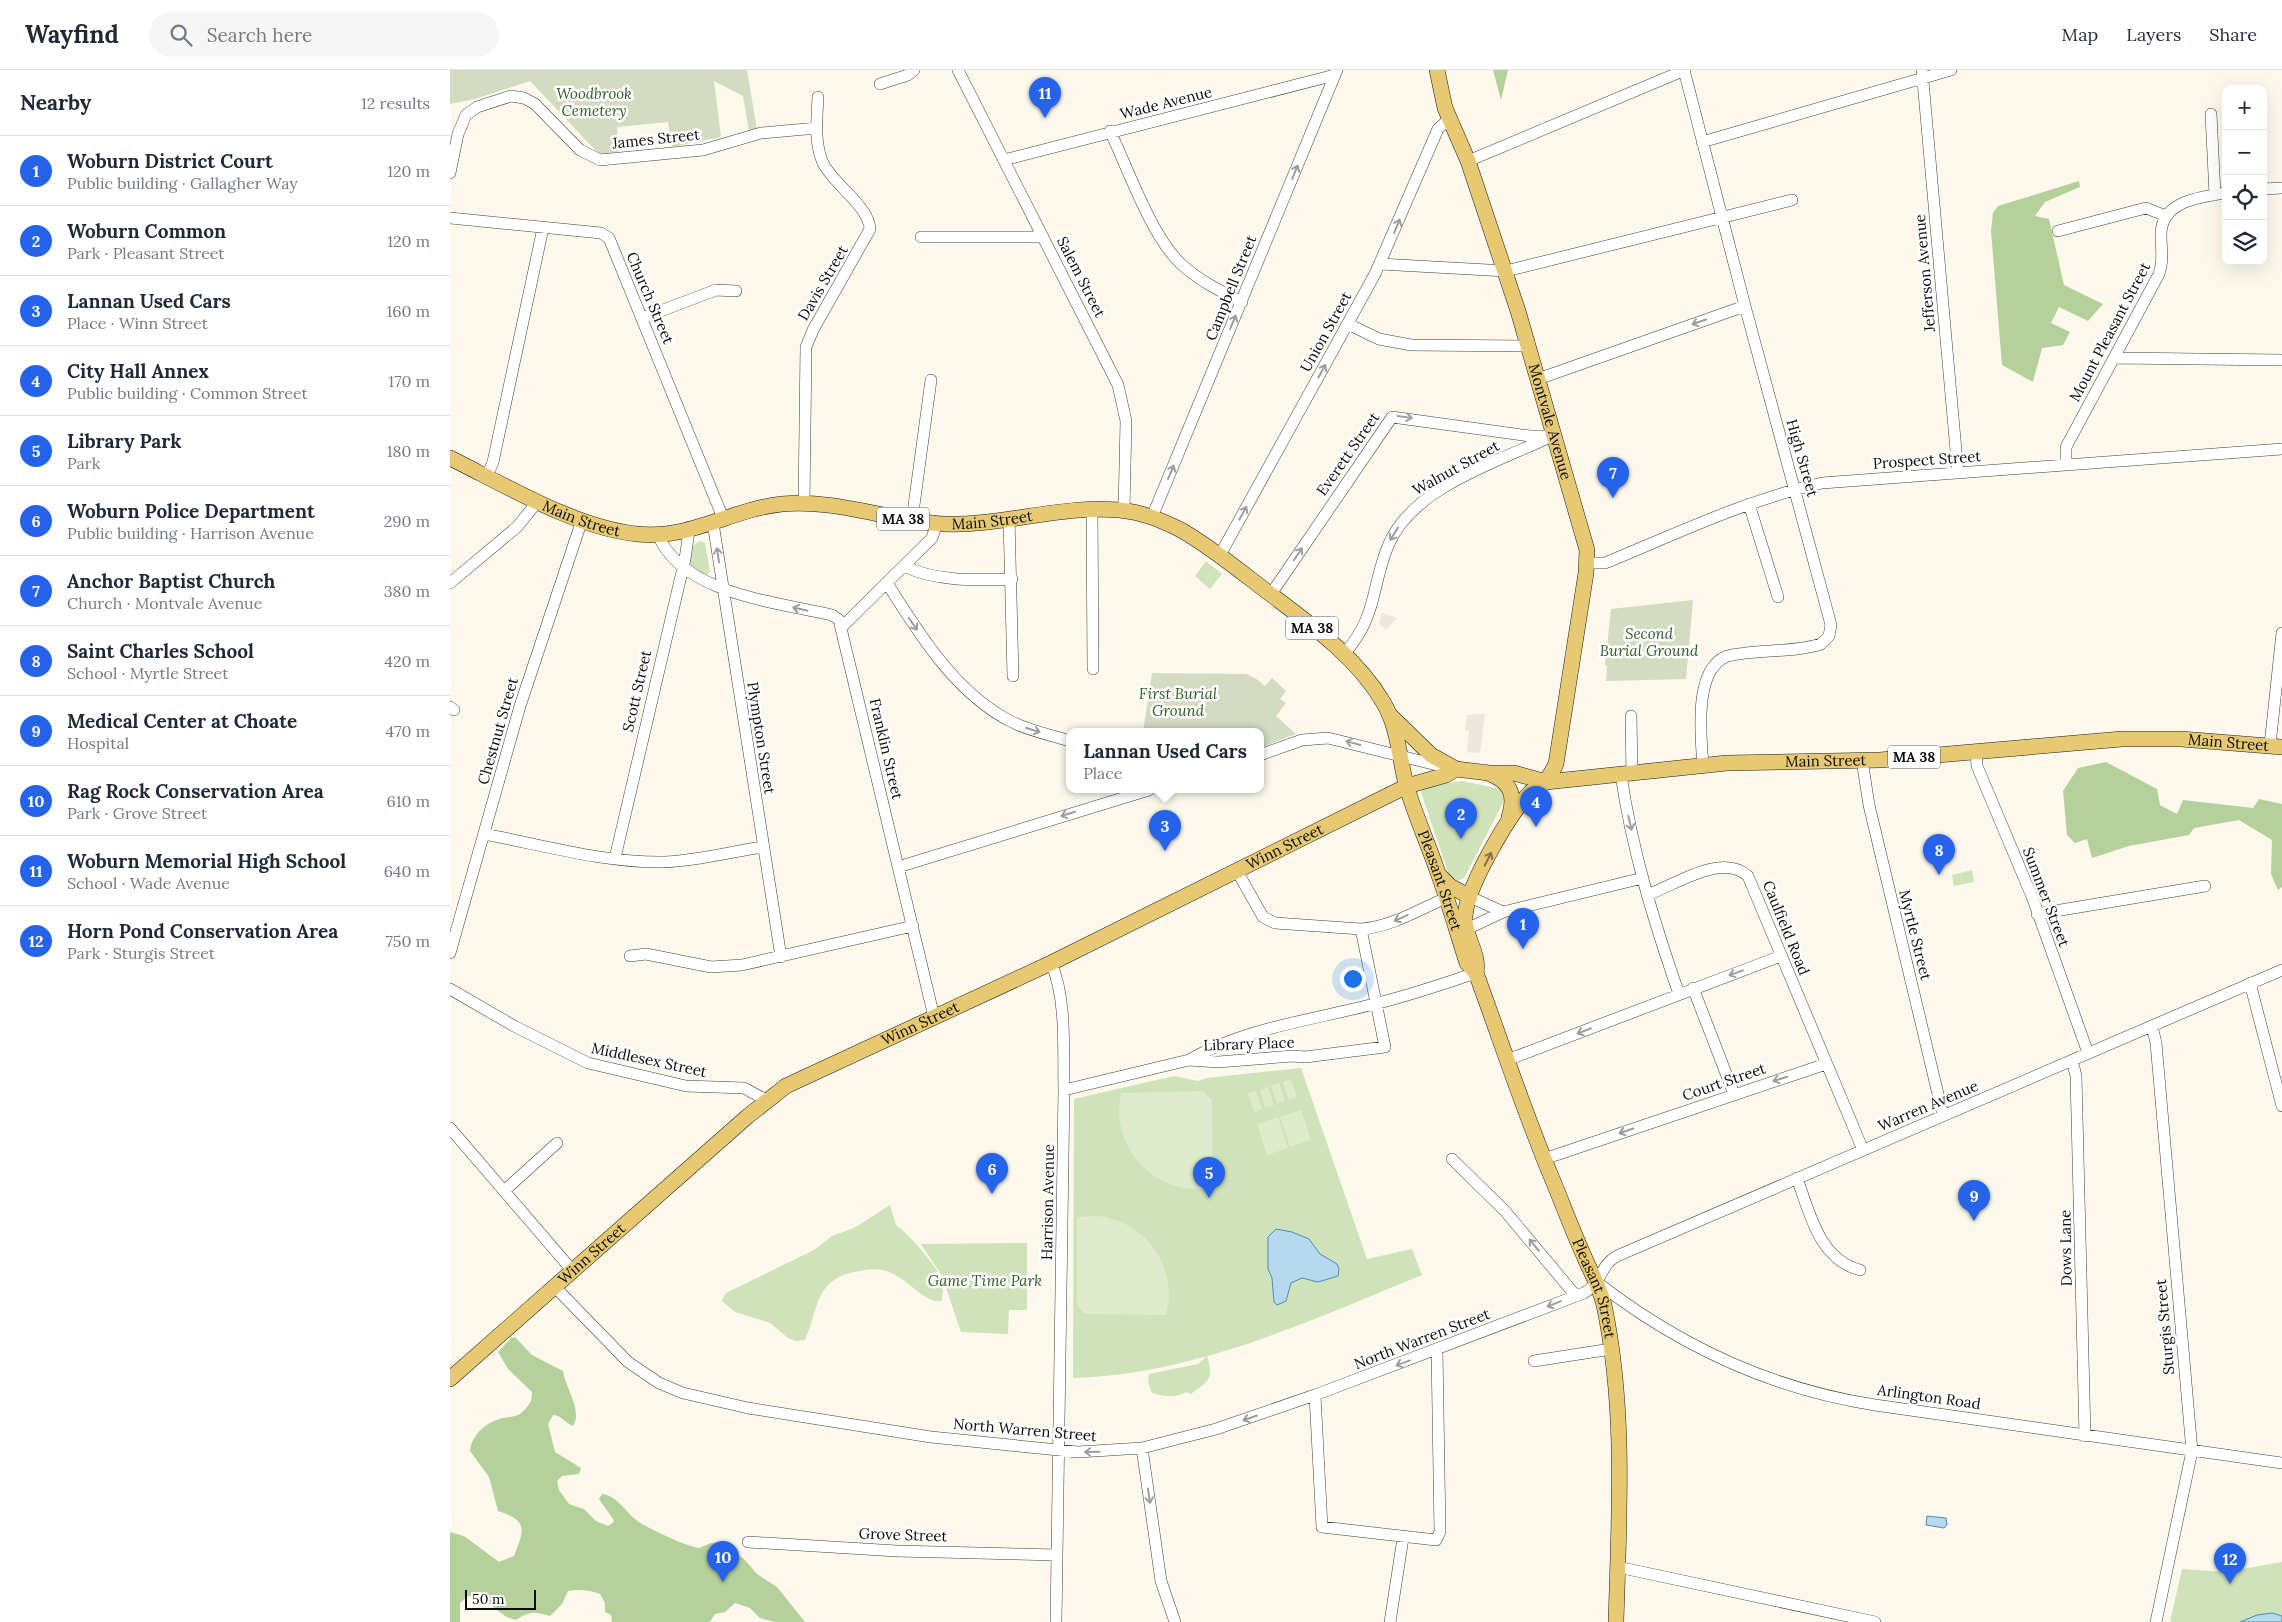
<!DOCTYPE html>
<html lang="en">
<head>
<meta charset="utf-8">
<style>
	:root { --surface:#fff; --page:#f6f6f7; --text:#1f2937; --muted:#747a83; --line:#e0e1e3; --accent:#2563eb }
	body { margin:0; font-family:Lora,serif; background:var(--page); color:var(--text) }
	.controls { position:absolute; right:15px; top:15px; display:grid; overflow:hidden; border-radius:10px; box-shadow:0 5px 20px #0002 }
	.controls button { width:45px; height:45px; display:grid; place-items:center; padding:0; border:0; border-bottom:1px solid var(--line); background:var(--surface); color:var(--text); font:25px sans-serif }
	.scale { position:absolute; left:15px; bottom:12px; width:71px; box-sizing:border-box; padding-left:5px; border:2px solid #0b0b0b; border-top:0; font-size:14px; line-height:18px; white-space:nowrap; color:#0b0b0b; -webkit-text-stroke:4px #fff; paint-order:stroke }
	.you { position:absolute; left:902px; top:908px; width:18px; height:18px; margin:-12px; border:4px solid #fff; border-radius:50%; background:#1a73e8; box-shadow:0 0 0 8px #1a73e833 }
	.badge { display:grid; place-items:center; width:32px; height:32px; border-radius:50%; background:var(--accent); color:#fff; font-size:16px; font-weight:700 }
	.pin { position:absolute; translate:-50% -41px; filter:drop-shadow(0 1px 2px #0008) }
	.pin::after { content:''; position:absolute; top:26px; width:18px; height:15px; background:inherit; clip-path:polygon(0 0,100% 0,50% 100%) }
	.popup { position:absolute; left:616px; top:658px; width:198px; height:65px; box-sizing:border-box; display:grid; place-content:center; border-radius:10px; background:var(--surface); filter:drop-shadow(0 1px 4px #0005); font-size:16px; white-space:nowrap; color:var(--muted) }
	.popup b { font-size:19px; color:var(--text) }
	.popup::after { content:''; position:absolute; left:50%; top:100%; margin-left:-10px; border:10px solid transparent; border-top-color:var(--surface) }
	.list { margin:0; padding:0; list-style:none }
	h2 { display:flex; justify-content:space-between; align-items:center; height:65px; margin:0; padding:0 20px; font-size:21px }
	h2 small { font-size:16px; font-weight:400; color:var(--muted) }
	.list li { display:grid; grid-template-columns:32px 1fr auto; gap:15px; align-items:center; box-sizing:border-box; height:70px; padding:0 20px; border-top:1px solid var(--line) }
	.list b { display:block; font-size:19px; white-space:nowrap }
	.list p { margin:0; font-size:16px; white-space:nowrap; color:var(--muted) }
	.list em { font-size:16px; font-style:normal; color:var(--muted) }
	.icon { flex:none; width:28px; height:28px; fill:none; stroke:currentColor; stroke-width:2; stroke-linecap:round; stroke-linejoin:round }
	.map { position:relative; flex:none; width:1832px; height:1552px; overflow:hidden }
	header { display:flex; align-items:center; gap:30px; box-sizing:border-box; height:70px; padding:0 25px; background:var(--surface); border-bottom:1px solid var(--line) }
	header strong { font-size:24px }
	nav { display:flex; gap:28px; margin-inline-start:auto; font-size:18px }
	.search { width:350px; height:45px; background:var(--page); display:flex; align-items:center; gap:12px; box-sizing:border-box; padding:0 18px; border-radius:28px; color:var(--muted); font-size:19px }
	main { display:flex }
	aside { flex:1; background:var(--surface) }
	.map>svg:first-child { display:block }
	.green { fill:#cfe2ba }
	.forest { fill:#b4d19c }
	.cemetery { fill:#d3dbc0 }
	.pitch { fill:#e0ebcb }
	.plaza { fill:#ebe7dc }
	.water { fill:#b7d9ed; stroke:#488ebb }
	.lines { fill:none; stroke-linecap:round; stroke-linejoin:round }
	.minor-casing { stroke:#3e3e3e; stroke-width:12 }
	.major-casing { stroke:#1c1c1c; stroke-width:16 }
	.minor { stroke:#fff; stroke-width:11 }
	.major { stroke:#e6c972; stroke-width:15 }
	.oneway { stroke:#9d9d9d }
	.oneway2 { stroke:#837444 }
	.labels { text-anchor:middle; stroke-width:5; stroke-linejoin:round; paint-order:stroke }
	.shield { fill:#fff; stroke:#545454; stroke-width:1 }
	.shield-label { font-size:14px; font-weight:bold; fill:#0b0b0b }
	.park-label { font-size:15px; font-style:italic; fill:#305a25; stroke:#fff }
	.street-label { font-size:15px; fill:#0b0b0b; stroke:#fff }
</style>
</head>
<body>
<header>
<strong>Wayfind</strong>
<div class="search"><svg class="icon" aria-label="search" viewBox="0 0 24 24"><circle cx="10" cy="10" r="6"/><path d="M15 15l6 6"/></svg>Search here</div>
<nav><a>Map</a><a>Layers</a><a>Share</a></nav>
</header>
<main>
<aside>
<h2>Nearby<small>12 results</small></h2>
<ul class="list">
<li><span class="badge">1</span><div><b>Woburn District Court</b><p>Public building · Gallagher Way</p></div><em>120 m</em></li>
<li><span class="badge">2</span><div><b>Woburn Common</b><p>Park · Pleasant Street</p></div><em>120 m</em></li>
<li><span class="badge">3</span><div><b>Lannan Used Cars</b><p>Place · Winn Street</p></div><em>160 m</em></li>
<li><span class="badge">4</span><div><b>City Hall Annex</b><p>Public building · Common Street</p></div><em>170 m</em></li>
<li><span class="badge">5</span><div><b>Library Park</b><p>Park</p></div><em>180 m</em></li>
<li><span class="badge">6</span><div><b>Woburn Police Department</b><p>Public building · Harrison Avenue</p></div><em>290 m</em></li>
<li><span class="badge">7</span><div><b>Anchor Baptist Church</b><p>Church · Montvale Avenue</p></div><em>380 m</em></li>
<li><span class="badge">8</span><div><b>Saint Charles School</b><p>School · Myrtle Street</p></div><em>420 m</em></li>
<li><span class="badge">9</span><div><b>Medical Center at Choate</b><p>Hospital</p></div><em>470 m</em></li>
<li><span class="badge">10</span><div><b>Rag Rock Conservation Area</b><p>Park · Grove Street</p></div><em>610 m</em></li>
<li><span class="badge">11</span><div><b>Woburn Memorial High School</b><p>School · Wade Avenue</p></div><em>640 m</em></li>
<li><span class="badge">12</span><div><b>Horn Pond Conservation Area</b><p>Park · Sturgis Street</p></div><em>750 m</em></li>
</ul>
</aside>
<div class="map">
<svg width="1832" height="1552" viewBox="0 0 1832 1552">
	<rect width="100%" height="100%" fill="#fcf9ec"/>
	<path class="green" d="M250,471L255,473L260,502L254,506L238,497L242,476Z
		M756,491L772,504L760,519L745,506Z
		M1012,711L1051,719L1056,727L1014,808L1008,811L999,805L971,722L976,716Z
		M1522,800L1524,812L1504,816L1502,805Z
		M851,998L917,1189L962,1179L972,1205C859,1251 747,1304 623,1308L624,1029L724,1006L748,1011L756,1008Z
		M440,1135L446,1155C458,1163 489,1198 493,1212C494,1217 492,1225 492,1231C478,1233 467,1220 456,1212C440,1200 430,1197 410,1201C364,1208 370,1236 355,1270L346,1271L338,1268L320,1253L285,1242L272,1231L275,1224L280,1221L364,1180L382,1166L404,1158Z
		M577,1173V1240H559L558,1264L511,1262L492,1206L471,1174Z
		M757,1286C765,1311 757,1311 741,1324L736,1322C725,1329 713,1326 702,1323L698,1312L699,1304L748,1294Z
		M1832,1492V1552H1720L1732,1499L1775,1502Z"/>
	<path class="forest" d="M1043,0H1058L1051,30Z
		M1629,111L1630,117L1595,132L1585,146L1599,149L1614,215L1653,234L1638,251L1609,237L1601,253L1620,262L1613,275L1592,278L1583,312L1552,295L1541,161L1543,143L1548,136Z
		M1656,692L1707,719L1710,735L1727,744L1733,730L1803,738L1809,729L1832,734V817L1828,820L1821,804L1822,770L1789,750L1744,758L1739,765L1679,776L1642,788L1637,769L1625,773L1617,765L1613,721L1628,698Z
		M65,1267L82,1285L113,1301C115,1317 133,1341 123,1356C115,1353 111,1345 103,1345L98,1354L105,1382L131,1398L129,1404L112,1406L107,1411L109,1420L119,1434L134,1439L146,1451L158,1456L164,1452L163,1449L149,1429L152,1424C166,1425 175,1441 185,1449C194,1457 238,1477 249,1478L261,1473L274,1474L295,1490L307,1504L327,1517L355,1552H325L310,1548L300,1538L285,1533L275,1542L265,1544L260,1552H162L161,1545L155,1542V1533L150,1524C140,1520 128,1519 118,1521L112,1534L100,1546C85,1541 79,1541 66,1550C46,1546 40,1526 18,1526L10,1533V1552H0V1462L14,1466L49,1492L64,1486C74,1460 79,1451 48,1441L39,1407L20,1381C21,1368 32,1356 44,1351C61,1343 68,1353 81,1331L82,1322L58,1299L48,1282L61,1268Z"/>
	<path class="cemetery" d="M0,0H297L307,60L299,61L293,26L264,11L271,67L222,77L218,52L167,57L168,82L149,84L80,11L25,29L0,34Z
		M1243,530L1236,609L1156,611L1157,596L1155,595L1161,539Z
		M702,603L796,604L805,608L815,616L822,608L836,621L830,629L836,633L826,646L846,664L810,678V662H693Z"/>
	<path class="pitch" d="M841,1009L847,1027L839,1030L833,1012Z
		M829,1013L835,1031L827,1034L821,1016Z
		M818,1017L824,1035L815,1038L810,1020Z
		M753,1021L762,1030L763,1118C707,1128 659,1079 671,1023Z
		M806,1021L812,1039L804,1042L798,1023Z
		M851,1040L861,1070L840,1077L830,1047Z
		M828,1047L838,1078L817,1085L807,1054Z
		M647,1146C696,1151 729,1198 716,1245L635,1244L627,1236V1147Z"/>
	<path class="plaza" d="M932,543L947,548L936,560L929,554Z
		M1031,644H1035L1030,683L1017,682L1019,661L1015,660L1017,645Z"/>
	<path class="water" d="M826,1159L842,1162L859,1169L870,1184L887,1194L889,1199L888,1206L868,1212L852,1208L841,1213L836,1231L827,1235L824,1232L822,1208L818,1199V1167Z
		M1477,1446L1496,1448L1497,1455L1494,1458L1476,1455Z
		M1822,1543L1832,1546V1552H1790L1807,1545Z"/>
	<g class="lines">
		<g class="minor-casing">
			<path id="minor" d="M508,0L668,315L676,351L674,440
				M1234,0L1295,236L1381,555L1379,566L1371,574C1343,583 1311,579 1282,585C1242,592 1251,667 1253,696
				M1472,0L1508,403
				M430,14L458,5L464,0
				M1761,44L1765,125
				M660,61C678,99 701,165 730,193C748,210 770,221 792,232
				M1252,72L1501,0
				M554,90L885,5
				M1018,91L1235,0
				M0,103L8,64L16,45L27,37L61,26L74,28L85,34L130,80L150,90L253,80L311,63L367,58
				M1813,119L1832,118
				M0,148L151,163L159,168L273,448
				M1608,161L1696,138L1716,146
				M471,167H593
				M930,194L1056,201L1342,130
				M192,248L266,220L286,221
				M898,254L929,269L961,275L1078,276
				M1665,288L1832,290
				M1088,309L1295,236
				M1616,394V377L1709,204C1714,190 1711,179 1711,166C1710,131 1750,127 1776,123
				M37,406L43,392L93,158
				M354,433L356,277L363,260L420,159C419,136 383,114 373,93C364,73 367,48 368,27
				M1299,434L1328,527
				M642,439L643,599
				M702,447L887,0
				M559,448L563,606
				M462,450L481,310
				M263,453L331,887
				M208,465C233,524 326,532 382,545L389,550L484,947
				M770,485L925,204L988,59L999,49
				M1138,493H1155C1226,464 1296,430 1372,413L1832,379
				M454,496C486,512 527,510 562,509
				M0,513L67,457L88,431
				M437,513C469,564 506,624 562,652C580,661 601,665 620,671
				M821,524L942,347L1080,366H1103
				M392,557L482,468L487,453
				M894,584C928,546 921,517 938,476C961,418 1047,392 1100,367
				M0,637L4,640
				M1181,646L1182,704
				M1820,675L1832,563
				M1526,682L1527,696L1583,829L1638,983
				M810,685L852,670L878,668L995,697
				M1412,690L1419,735L1493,1045
				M1171,705C1182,780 1204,852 1229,924
				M34,764C93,775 154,793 214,792C247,791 280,782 312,777
				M165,788L235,489L239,461
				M448,797L699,720
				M787,801L813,847L825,853L911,859C941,857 968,840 996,828
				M1197,825C1225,815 1272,782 1298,806L1413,1080
				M1020,827L1053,842L1193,808
				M1587,844L1755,816
				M911,859C919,898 927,937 935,977L855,987L843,986L768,992L739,990C795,958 862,950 924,934C958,926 992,914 1026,903
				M1017,859L1053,842
				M0,883L70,636L132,450
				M180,886L196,884L261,897L292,895L463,856
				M601,893C617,928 613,982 614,1020L606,1552
				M1800,913L1832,1036
				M1243,918L1284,1024
				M0,919L64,956L138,993L236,1016L294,1018L316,1030
				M1702,956L1706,973L1742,1381L1706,1552
				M1057,990L1331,886
				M1622,990L1626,1006L1635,1366
				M614,1020L739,990
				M0,1058L122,1200
				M1002,1089L1055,1141L1126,1226
				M1094,1089L1376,994
				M1347,1108C1360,1144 1369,1189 1410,1200
				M54,1121L107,1073
				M1148,1213C1231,1277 1321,1319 1425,1335L1832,1393
				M104,1216L178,1292L209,1313L233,1323L298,1338L481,1367L628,1382L692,1378L766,1359L865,1325L1134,1223C1152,1213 1150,1195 1167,1186L1832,900
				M1084,1291L1161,1279
				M865,1325L872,1457L986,1470L990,1462L987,1280
				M692,1378L711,1511L725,1552
				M298,1472L447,1481L607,1485
				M1168,1497L1425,1552
				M940,1552L953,1468"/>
		</g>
		<g class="major-casing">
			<g id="major">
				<path id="s1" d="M987,0L995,38L1018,91L1068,241L1137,480L1136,503L1106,694L1096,712"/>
				<path id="s2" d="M0,388C55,415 126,458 187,464C239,470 282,439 332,434C387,429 440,451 494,454C553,456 610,435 669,440C692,442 711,450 731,460C759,476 785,497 811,517C854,550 905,584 933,632C948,656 949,687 956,714C964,743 977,771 987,800C998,830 1007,862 1017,893L1026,903"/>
				<path id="s3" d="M940,645L981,685L1006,699L1039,703H1064L1096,712L1277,693L1430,690L1672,669H1731L1832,677"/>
				<path d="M1040,704C1061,712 1066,726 1059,747"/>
				<path id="s4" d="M1096,712C1088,716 1081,720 1075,728C1056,751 1016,818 1015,847C1014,867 1030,883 1026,903C1051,971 1073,1039 1101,1106C1112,1132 1122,1160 1134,1186C1141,1203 1150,1217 1154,1235C1176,1339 1169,1447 1166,1552"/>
				<path d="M990,806L1000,816L1020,827"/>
				<path id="s5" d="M0,1309L298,1046L336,1016L601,893L957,716L996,705L1006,699"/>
			</g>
		</g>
		<use href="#minor" class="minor"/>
		<use href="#major" class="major"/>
	</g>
	<defs><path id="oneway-shaft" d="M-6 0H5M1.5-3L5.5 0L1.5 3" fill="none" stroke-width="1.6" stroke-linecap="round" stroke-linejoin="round" transform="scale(1.25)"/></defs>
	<g class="oneway">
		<use href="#oneway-shaft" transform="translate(845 102) rotate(-68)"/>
		<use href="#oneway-shaft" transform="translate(947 156) rotate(-67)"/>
		<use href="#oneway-shaft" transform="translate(783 252) rotate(-67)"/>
		<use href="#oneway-shaft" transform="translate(1249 252) rotate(161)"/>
		<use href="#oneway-shaft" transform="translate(872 301) rotate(-61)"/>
		<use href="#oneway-shaft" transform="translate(955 347) rotate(8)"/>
		<use href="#oneway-shaft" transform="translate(721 402) rotate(-67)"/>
		<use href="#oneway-shaft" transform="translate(793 443) rotate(-61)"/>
		<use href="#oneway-shaft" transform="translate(944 464) rotate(122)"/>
		<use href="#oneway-shaft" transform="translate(848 484) rotate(-56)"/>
		<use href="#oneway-shaft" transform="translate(268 485) rotate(-98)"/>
		<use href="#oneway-shaft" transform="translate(350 539) rotate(-167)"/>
		<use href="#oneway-shaft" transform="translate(463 554) rotate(55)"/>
		<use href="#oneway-shaft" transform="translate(583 660) rotate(18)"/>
		<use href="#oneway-shaft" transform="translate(903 673) rotate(-165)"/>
		<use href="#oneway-shaft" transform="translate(618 744) rotate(163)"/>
		<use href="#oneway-shaft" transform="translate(1180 753) rotate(77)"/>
		<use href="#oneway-shaft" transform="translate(951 848) rotate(156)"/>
		<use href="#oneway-shaft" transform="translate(1286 903) rotate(160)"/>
		<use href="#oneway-shaft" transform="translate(1134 961) rotate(159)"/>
		<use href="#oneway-shaft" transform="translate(1330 1009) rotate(162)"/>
		<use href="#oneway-shaft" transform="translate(1176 1061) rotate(161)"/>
		<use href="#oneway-shaft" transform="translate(1084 1175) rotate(-130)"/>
		<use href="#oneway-shaft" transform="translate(1104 1234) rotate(158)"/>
		<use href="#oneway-shaft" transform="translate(953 1293) rotate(160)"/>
		<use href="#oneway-shaft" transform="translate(800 1348) rotate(161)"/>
		<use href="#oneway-shaft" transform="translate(642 1382) rotate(179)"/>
		<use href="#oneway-shaft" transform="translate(699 1426) rotate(82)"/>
	</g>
	<use class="oneway2" href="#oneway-shaft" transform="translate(1038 789) rotate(-63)"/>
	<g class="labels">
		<g class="shield">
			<rect x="427" y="437.5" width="52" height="23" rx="4"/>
			<rect x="836" y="546.5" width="52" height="23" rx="4"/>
			<rect x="1438" y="675.5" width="52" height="23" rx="4"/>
		</g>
		<g class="shield-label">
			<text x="453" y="454">MA 38</text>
			<text x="862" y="563">MA 38</text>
			<text x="1464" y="692">MA 38</text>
		</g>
		<g class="park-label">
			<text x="144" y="29">Woodbrook<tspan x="144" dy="17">Cemetery</tspan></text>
			<text x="1199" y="569">Second<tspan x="1199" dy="17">Burial Ground</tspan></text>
			<text x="728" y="629">First Burial<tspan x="728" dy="17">Ground</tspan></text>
			<text x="535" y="1216">Game Time Park</text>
		</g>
		<g class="street-label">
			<text transform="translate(716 33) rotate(-14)" y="5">Wade Avenue</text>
			<text transform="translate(206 69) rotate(-6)" y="5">James Street</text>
			<text transform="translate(1475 203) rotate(-95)" y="5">Jefferson Avenue</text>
			<text transform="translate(631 207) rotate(63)" y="5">Salem Street</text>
			<text transform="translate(373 213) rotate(-60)" y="5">Davis Street</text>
			<text transform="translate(781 218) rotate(-68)" y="5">Campbell Street</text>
			<text transform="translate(200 228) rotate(67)" y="5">Church Street</text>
			<text transform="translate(876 262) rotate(-61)" y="5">Union Street</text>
			<text transform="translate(1660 262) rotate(-62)" y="5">Mount Pleasant Street</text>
			<text dy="5" stroke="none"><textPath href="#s1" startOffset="370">Montvale Avenue</textPath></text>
			<text transform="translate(898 384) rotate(-55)" y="5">Everett Street</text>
			<text transform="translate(1352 388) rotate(74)" y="5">High Street</text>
			<text transform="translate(1477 390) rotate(-4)" y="5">Prospect Street</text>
			<text transform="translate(1006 398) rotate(-29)" y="5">Walnut Street</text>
			<text dy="5" stroke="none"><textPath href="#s2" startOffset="145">Main Street</textPath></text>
			<text dy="5" stroke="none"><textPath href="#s2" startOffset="564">Main Street</textPath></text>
			<text transform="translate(187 621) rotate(-77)" y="5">Scott Street</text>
			<text transform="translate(48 661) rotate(-74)" y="5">Chestnut Street</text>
			<text transform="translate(311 668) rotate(81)" y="5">Plympton Street</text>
			<text dy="5" stroke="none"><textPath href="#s3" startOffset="862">Main Street</textPath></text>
			<text transform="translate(436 679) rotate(77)" y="5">Franklin Street</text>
			<text dy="5" stroke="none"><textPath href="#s3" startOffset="458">Main Street</textPath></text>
			<text dy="5" stroke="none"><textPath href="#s5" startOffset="999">Winn Street</textPath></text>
			<text dy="5" stroke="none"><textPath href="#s2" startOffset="1212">Pleasant Street</textPath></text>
			<text transform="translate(1596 827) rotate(69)" y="5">Summer Street</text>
			<text transform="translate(1336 858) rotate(68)" y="5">Caulfield Road</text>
			<text transform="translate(1465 865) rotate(76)" y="5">Myrtle Street</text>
			<text dy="5" stroke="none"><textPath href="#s5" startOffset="594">Winn Street</textPath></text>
			<text transform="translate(799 974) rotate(-2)" y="5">Library Place</text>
			<text transform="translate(199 990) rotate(12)" y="5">Middlesex Street</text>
			<text transform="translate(1274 1012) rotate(-19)" y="5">Court Street</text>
			<text transform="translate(1478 1036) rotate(-23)" y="5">Warren Avenue</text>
			<text transform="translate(598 1132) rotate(-89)" y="5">Harrison Avenue</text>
			<text transform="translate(1616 1178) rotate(-91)" y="5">Dows Lane</text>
			<text dy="5" stroke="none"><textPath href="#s5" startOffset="189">Winn Street</textPath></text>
			<text dy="5" stroke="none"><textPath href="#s4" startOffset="556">Pleasant Street</textPath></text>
			<text transform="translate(1715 1257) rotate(-95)" y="5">Sturgis Street</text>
			<text transform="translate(972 1269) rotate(-21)" y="5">North Warren Street</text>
			<text transform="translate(1479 1327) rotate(8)" y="5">Arlington Road</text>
			<text transform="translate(575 1360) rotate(5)" y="5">North Warren Street</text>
			<text transform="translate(453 1465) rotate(2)" y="5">Grove Street</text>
		</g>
	</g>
</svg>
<div class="controls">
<button>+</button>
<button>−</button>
<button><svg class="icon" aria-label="locate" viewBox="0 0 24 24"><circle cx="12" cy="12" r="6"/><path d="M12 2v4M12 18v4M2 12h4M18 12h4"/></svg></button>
<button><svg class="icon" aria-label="layers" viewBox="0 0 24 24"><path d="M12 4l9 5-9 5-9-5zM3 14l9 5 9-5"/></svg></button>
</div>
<div class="scale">50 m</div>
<div class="you"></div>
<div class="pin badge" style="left:1073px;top:879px">1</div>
<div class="pin badge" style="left:1011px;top:769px">2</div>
<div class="pin badge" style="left:715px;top:781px">3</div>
<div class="popup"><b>Lannan Used Cars</b>Place</div>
<div class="pin badge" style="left:1086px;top:757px">4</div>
<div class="pin badge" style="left:759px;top:1128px">5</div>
<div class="pin badge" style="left:542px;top:1124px">6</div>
<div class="pin badge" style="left:1163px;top:428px">7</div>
<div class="pin badge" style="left:1489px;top:805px">8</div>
<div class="pin badge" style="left:1524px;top:1151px">9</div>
<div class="pin badge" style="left:273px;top:1512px">10</div>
<div class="pin badge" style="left:595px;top:48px">11</div>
<div class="pin badge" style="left:1780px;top:1514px">12</div>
</div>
</main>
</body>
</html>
